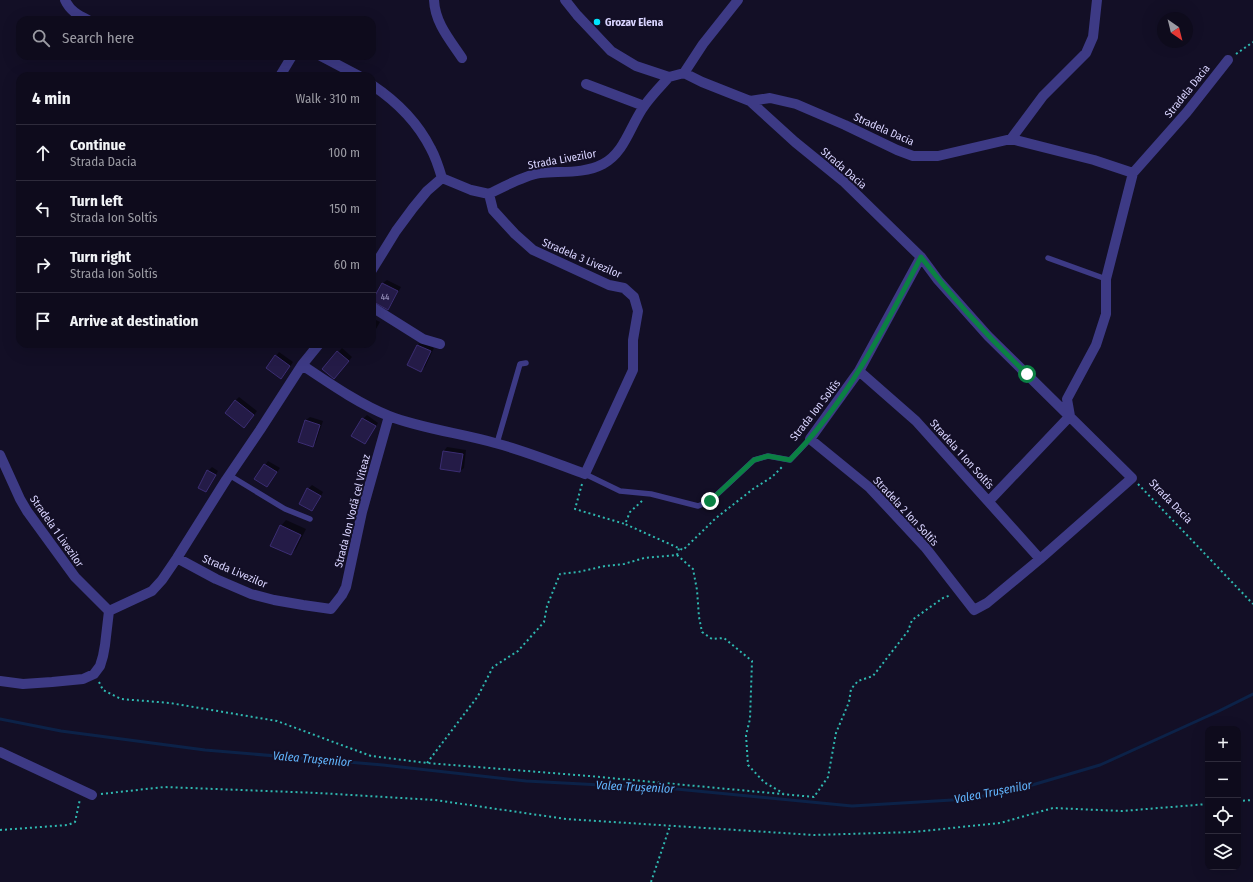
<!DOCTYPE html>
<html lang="en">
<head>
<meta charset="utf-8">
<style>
	:root { --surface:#0e0b1c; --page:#171425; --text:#f1f3f6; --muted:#9b9ba3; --line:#2e2b3b }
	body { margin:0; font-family:"Fira Sans Condensed",sans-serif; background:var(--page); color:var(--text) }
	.controls { position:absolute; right:12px; bottom:12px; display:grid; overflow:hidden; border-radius:8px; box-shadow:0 4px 16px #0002 }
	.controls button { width:36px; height:36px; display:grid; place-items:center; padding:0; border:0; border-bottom:1px solid var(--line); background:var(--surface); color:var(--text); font:20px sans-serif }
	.compass { position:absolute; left:1157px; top:12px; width:36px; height:36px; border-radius:50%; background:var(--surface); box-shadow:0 4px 16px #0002; rotate:145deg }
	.stop { position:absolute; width:12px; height:12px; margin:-9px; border:3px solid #0b8043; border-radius:50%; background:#fff }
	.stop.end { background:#0b8043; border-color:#fff; box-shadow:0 1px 4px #0008 }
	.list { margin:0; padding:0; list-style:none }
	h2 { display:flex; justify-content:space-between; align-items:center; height:52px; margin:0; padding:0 16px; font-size:17px }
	h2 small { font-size:13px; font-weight:400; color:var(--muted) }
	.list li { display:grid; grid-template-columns:26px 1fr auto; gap:12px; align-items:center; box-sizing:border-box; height:56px; padding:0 16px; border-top:1px solid var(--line) }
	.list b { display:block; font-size:15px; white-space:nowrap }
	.list p { margin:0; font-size:13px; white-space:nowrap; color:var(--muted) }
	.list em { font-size:13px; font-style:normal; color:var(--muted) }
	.icon { flex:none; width:22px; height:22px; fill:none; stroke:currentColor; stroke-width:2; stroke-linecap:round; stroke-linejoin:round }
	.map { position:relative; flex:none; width:1253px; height:882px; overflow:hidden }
	.search { position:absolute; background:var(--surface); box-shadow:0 4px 16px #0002; left:16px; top:16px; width:360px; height:44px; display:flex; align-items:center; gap:10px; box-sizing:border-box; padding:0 14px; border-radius:12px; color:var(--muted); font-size:15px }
	.panel { position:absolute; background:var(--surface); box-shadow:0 4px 16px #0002; left:16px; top:72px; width:360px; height:276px; border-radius:12px }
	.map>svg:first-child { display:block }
	.shadow { fill:#0007 }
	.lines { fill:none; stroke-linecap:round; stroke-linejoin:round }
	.stream { stroke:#0c2248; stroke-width:3 }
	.building { fill:#241b47; stroke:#3b2d73 }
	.path { stroke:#2fb8b0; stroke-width:2; stroke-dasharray:2 3; stroke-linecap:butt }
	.service { stroke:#3d3a85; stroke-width:5.5 }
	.minor { stroke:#3d3a85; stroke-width:10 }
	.route { stroke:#0b8043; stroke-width:5 }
	.poi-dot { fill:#00e5ff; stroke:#130f26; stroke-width:1.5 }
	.labels { text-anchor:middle; stroke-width:4; stroke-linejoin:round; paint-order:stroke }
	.number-label { font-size:9px; fill:#aca6d1 }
	.poi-label { font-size:11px; font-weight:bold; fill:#d9d4ff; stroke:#130f26; text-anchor:start }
	.street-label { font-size:11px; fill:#d9d4ff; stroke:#130f26 }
	.water-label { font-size:12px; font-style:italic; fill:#62b6ff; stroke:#130f26 }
</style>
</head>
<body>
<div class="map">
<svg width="1253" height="882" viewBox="0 0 1253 882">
	<rect width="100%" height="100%" fill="#130f26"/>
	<path class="shadow" d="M387,280L401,287L391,305L387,308L374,301L383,283Z
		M372,318L380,322L372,336Z
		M421,342L434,348L425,367L421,370L408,364L418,345Z
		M342,348L352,357L337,374L323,369Z
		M279,352L293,362L285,374L276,356Z
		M239,397L257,411L248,423L235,401Z
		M367,415L378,423L364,443L363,419Z
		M310,417L323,421L316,442L313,446L299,441L306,420Z
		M447,447L466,450L464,468L460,471L441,469L444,451Z
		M268,461L280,468L267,486L256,479Z
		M212,467L218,471L209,487L206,491L208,471Z
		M312,485L323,492L315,507L312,510L308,489Z
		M286,520L306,529L296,549L291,554L281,526Z"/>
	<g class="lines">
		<path class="stream" d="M0,719L61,731L205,750L383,765L526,781L676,789L852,806L969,799L1022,788L1100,765L1219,711L1253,694"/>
	</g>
	<path class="building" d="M382,283L398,291L388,310L372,301Z
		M417,345L431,351L421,372L407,365Z
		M337,351L349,361L334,379L322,369Z
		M275,355L290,366L281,379L266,368Z
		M235,400L254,415L244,428L225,413Z
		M362,418L376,426L365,444L351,436Z
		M305,420L320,425L313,447L298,442Z
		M443,451L463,454L460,472L440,469Z
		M264,464L277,472L267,487L254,479Z
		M207,470L216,475L206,492L198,488Z
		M307,488L321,496L312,511L299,504Z
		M280,525L301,535L291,555L270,546Z"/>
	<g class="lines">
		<path class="path" d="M1236,54L1253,42
			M582,484L575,509L625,524
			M1138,484L1253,604
			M642,501L630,512L625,524L683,550L716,518L753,489L772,477L783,466
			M677,555L693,569L697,590L699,617L702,632L712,639L724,638L752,661L750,719L746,735L748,765L764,782L783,793
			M99,682L103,690L121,699L170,703L277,721L371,756L427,763L589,776L814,797L828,777L836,733L849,702L851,689L858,681L873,676L908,631L912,620L943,598L951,595
			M427,763L478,696L493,667L518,651L544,622L547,606L560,574L578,572L605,566L624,564L644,558L677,555L679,548
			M101,794L164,787L318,793L435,800L566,819L814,835L913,832L1000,823L1053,808L1122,811L1208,804
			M1238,801L1253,800
			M0,830L68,825L75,822L80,799
			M651,882L670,826"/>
		<path class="service" d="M1048,258L1106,279
			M497,443L520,364L526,363
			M585,474L620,491L651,494L698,506L710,501L754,460L768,456L790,460L810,439
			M229,475L285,509L310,519"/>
		<path class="minor" d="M65,0C70,11 78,15 88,20
			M434,0C435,23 450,40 462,58
			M565,0L577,15L611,51L636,66L669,77L684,73L702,82L750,101L795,142L843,181L921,257L938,280L988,336L1132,478L1040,559L987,603L974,610L925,547L870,488L810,439L859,371L921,257
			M321,56L359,76
			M684,73L703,44L738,0
			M280,76L292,56
			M586,84L644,106
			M372,85C396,101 418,123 431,149C436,158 439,168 442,178
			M750,101L770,98L796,104L845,125L897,150L913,156H938L1011,139L1094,160L1133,173
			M1011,139L1043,96L1086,53L1093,37L1097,0
			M442,178L471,190L489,194C503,187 525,175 540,173C561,171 584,174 603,164C625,153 631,123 645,105C652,95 661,86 669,77
			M372,270L396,231L413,208L427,191L442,178
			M372,307L423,339L440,344
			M302,365C329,383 359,404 389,416C423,429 460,433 495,443C526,451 555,463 585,474L633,370V340L638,311L634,297L624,288L609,285L533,250L515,234L493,210L489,194
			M859,371L916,421L1040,559
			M1070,416L1067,399L1096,345L1106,314V279L1133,173L1187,112L1228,60
			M0,455L20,499L27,511L75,577L109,611
			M989,501L1070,416
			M177,558L216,579L251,594L274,600L303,605L331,609L342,595L346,587L362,512L389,416
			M109,611L152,591L162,580L177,558L226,480L260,430L302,365L319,344
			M0,681L23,684L52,682L83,679L94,674L100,666L103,656L105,645L109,611
			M0,752L92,795"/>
	</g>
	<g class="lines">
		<path class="route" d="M710,501L754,460L768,456L790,460C847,402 884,329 921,257C953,299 989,338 1027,374"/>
	</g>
	<circle class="poi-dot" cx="597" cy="22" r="4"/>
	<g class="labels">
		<g class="number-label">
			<text x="385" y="300">44</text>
		</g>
		<g class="poi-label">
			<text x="605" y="26">Grozav Elena</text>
		</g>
		<g class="street-label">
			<text transform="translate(1187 91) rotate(-51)" y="4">Stradela Dacia</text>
			<text transform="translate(884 129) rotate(24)" y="4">Stradela Dacia</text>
			<text transform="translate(562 159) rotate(-10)" y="4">Strada Livezilor</text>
			<text transform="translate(844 168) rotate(41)" y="4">Strada Dacia</text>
			<text transform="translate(582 258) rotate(23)" y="4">Stradela 3 Livezilor</text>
			<text transform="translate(815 410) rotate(-52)" y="4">Strada Ion Soltîs</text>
			<text transform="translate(962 454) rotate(48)" y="4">Stradela 1 Ion Soltîs</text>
			<text transform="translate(1171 501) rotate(46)" y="4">Strada Dacia</text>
			<text transform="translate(352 511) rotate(-76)" y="4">Strada Ion Vodă cel Viteaz</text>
			<text transform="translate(906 511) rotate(47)" y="4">Stradela 2 Ion Soltîs</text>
			<text transform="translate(57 531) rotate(55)" y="4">Stradela 1 Livezilor</text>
			<text transform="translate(235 571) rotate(23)" y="4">Strada Livezilor</text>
		</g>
		<g class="water-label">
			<text transform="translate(312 759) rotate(5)" y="4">Valea Trușenilor</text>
			<text transform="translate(635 787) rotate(3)" y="4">Valea Trușenilor</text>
			<text transform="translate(993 792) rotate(-11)" y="4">Valea Trușenilor</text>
		</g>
	</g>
</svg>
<div class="controls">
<button>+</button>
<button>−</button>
<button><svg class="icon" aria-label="locate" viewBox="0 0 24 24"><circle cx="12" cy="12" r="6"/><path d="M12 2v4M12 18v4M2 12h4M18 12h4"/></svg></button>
<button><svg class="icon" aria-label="layers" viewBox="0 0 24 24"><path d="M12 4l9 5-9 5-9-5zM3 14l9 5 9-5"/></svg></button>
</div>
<svg class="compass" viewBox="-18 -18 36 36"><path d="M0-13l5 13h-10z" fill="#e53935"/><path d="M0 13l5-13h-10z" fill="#9b9ba3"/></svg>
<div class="stop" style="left:1027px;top:374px"></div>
<div class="stop end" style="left:710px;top:501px"></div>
<div class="search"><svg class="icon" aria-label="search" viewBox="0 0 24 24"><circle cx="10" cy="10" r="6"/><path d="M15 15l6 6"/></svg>Search here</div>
<section class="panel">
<h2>4 min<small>Walk · 310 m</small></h2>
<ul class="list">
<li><svg class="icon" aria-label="ahead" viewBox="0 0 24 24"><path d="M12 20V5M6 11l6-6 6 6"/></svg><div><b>Continue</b><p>Strada Dacia</p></div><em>100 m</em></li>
<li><svg class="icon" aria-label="left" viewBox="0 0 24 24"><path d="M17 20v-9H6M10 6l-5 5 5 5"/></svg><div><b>Turn left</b><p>Strada Ion Soltîs</p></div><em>150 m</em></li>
<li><svg class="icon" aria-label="right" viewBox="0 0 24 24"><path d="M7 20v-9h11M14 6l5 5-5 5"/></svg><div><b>Turn right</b><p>Strada Ion Soltîs</p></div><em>60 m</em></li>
<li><svg class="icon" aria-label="arrive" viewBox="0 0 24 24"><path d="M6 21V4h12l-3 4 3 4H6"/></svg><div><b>Arrive at destination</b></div></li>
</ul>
</section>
</div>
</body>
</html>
